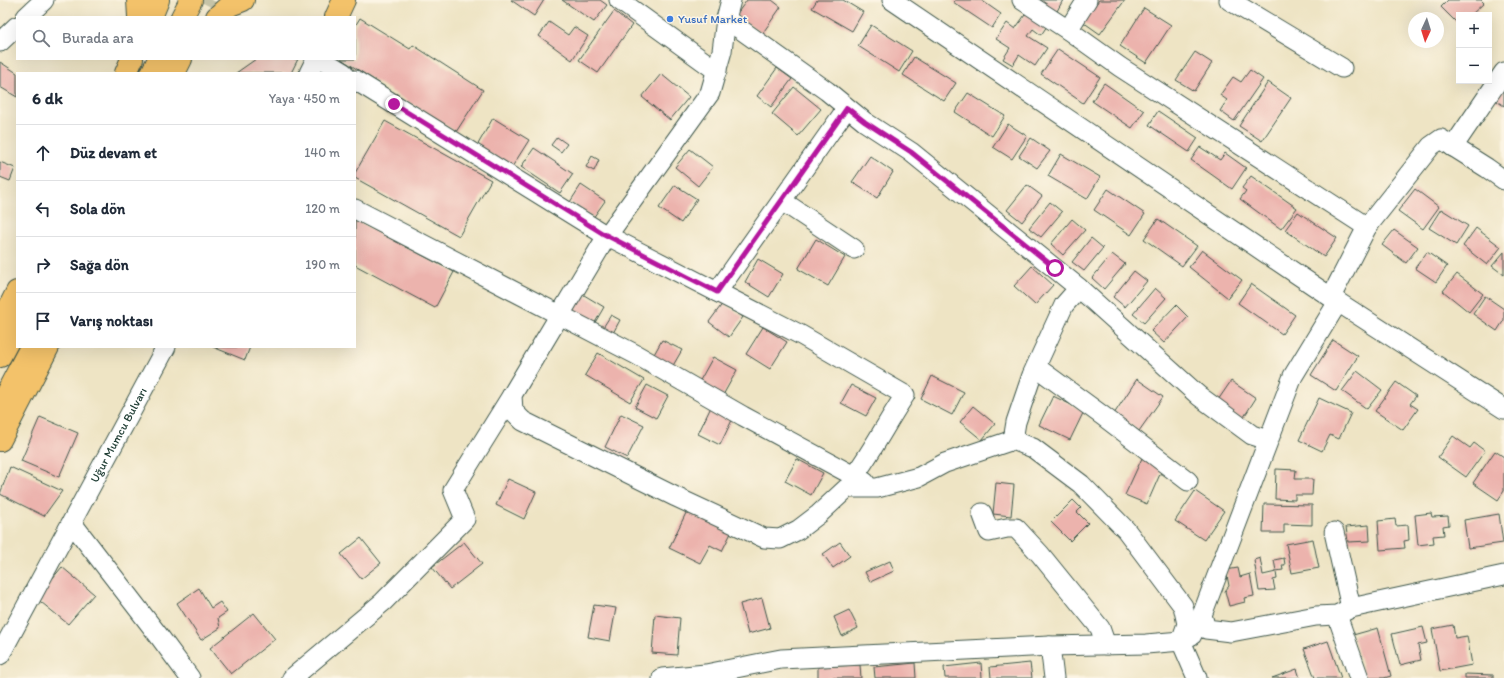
<!DOCTYPE html>
<html lang="tr">
<head>
<meta charset="utf-8">
<style>
	:root { --surface:#fff; --page:#f6f6f7; --text:#1f2937; --muted:#747a83; --line:#e0e1e3 }
	body { margin:0; font-family:Itim,sans-serif; background:var(--page); color:var(--text) }
	.controls { position:absolute; right:12px; top:12px; display:grid; overflow:hidden; border-radius:0px; box-shadow:0 4px 16px #0002 }
	.controls button { width:36px; height:36px; display:grid; place-items:center; padding:0; border:0; border-bottom:1px solid var(--line); background:var(--surface); color:var(--text); font:20px sans-serif }
	.compass { position:absolute; left:1408px; top:12px; width:36px; height:36px; border-radius:50%; background:var(--surface); box-shadow:0 4px 16px #0002; rotate:184deg }
	.stop { position:absolute; width:12px; height:12px; margin:-9px; border:3px solid #b5179e; border-radius:50%; background:#fff }
	.stop.end { background:#b5179e; border-color:#fff; box-shadow:0 1px 4px #0008 }
	.list { margin:0; padding:0; list-style:none }
	h2 { display:flex; justify-content:space-between; align-items:center; height:52px; margin:0; padding:0 16px; font-size:17px }
	h2 small { font-size:13px; font-weight:400; color:var(--muted) }
	.list li { display:grid; grid-template-columns:26px 1fr auto; gap:12px; align-items:center; box-sizing:border-box; height:56px; padding:0 16px; border-top:1px solid var(--line) }
	.list b { display:block; font-size:15px; white-space:nowrap }
	.list em { font-size:13px; font-style:normal; color:var(--muted) }
	.icon { flex:none; width:22px; height:22px; fill:none; stroke:currentColor; stroke-width:2; stroke-linecap:round; stroke-linejoin:round }
	.map { position:relative; flex:none; width:1504px; height:678px; overflow:hidden }
	.search { position:absolute; background:var(--surface); box-shadow:0 4px 16px #0002; left:16px; top:16px; width:340px; height:44px; display:flex; align-items:center; gap:10px; box-sizing:border-box; padding:0 14px; border-radius:0px; color:var(--muted); font-size:15px }
	.panel { position:absolute; background:var(--surface); box-shadow:0 4px 16px #0002; left:16px; top:72px; width:340px; height:276px; border-radius:0px }
	.map>svg:first-child { display:block }
	.building { fill:#ecb3ad }
	.lines { fill:none; stroke-linecap:round; stroke-linejoin:round }
	.highway-tunnel { stroke:#c5c3a7; stroke-width:22; stroke-dasharray:22 11; stroke-linecap:butt }
	.minor-casing { stroke:#3e564a; stroke-width:21 }
	.highway-casing { stroke:#3e564a; stroke-width:24 }
	.minor { stroke:#fff; stroke-width:19 }
	.highway { stroke:#f3c26a; stroke-width:22 }
	.route { stroke:#b5179e; stroke-width:5 }
	.shop-dot { fill:#3f7fe0; stroke:#fcf5e5; stroke-width:1.5 }
	.labels { text-anchor:middle; stroke-width:3; stroke-linejoin:round; paint-order:stroke }
	.shop-label { font-size:12px; fill:#366cbe; stroke:#fcf5e5; text-anchor:start }
	.street-label { font-size:12px; fill:#1f3d34; stroke:#fcf5e5 }
</style>
</head>
<body>
<div class="map">
<svg width="1504" height="678" viewBox="0 0 1504 678">
	<rect width="100%" height="100%" fill="#fcf5e5"/>
	<filter id="ink" filterUnits="userSpaceOnUse"><feTurbulence type="fractalNoise" baseFrequency=".025" numOctaves="2"/><feDisplacementMap in="SourceGraphic" scale="8" xChannelSelector="R" yChannelSelector="G"/><feConvolveMatrix kernelMatrix="1 2 1 2 8 2 1 2 1" color-interpolation-filters="sRGB"/></filter>
	<filter id="wash" filterUnits="userSpaceOnUse"><feTurbulence type="fractalNoise" baseFrequency=".012" numOctaves="4" result="noise"/><feDisplacementMap in="SourceGraphic" scale="16" xChannelSelector="R" yChannelSelector="G"/><feGaussianBlur stdDeviation="0.9" result="paint"/><feColorMatrix in="noise" values="0 0 0 0 0 0 0 0 0 0 0 0 0 0 0 0 0 1.4 0 .05"/><feComposite in="paint" operator="in"/></filter>
	<g filter="url(#wash)">
		<rect width="100%" height="100%" fill="#eee4c4"/>
		<g id="blocks">
			<path class="building" d="M511,0H544L534,16Z
				M562,0H600L607,5L594,22Z
				M747,0H772L781,7L762,34L736,15Z
				M817,0H843L863,12L852,31L812,8Z
				M955,0H981L1001,14L992,28L953,2Z
				M1038,0H1063L1056,13Z
				M1099,0H1125L1100,34L1083,22Z
				M1448,0H1481L1484,3L1471,15H1459V25L1441,7Z
				M1144,8L1171,25L1146,63L1120,46Z
				M614,11L632,25L598,73L579,60Z
				M1027,12L1047,26L1041,35L1033,29L1028,36L1047,48L1035,66L1019,55L1013,65L1003,59L1010,48L996,39L1007,23L1015,29Z
				M360,18L410,49L413,45L483,90L456,132L341,59H355V26Z
				M549,22L568,35L574,27L588,36L572,60L539,36Z
				M871,25L912,51L899,72L858,46Z
				M1058,49L1100,77L1083,103L1041,74Z
				M1195,52L1212,63L1194,91L1176,80Z
				M914,57L956,83L944,101L903,75Z
				M256,59H298L291,73H236Z
				M0,62L17,73V97L0,87Z
				M777,68L792,79L771,107L757,96Z
				M1250,70L1263,79L1234,121L1220,111L1227,100L1220,95L1233,77L1241,82Z
				M661,74L689,97L670,120L642,97Z
				M1268,82L1291,98L1262,141L1239,126Z
				M1104,83L1144,111L1132,128L1092,101Z
				M794,87L821,109L798,136L772,114Z
				M1503,89L1504,90V106L1495,100Z
				M968,93L1005,116L992,136L955,112Z
				M1158,111L1198,138L1189,152L1149,125Z
				M493,118L529,140L512,167L477,146Z
				M385,121L491,180L459,236L355,178V173Z
				M1008,124L1027,136L1012,159L993,147Z
				M557,137L567,144L561,152L551,145Z
				M1031,138L1050,151L1037,168L1019,156Z
				M1200,147L1220,160L1225,153L1246,168L1232,189L1191,160Z
				M534,148L573,174L560,193L521,167Z
				M690,149L713,167L698,186L675,167Z
				M1061,154L1100,177L1087,199L1048,176Z
				M592,156L599,160L594,171L586,167Z
				M870,156L893,172L877,198L852,182Z
				M0,162L15,168L10,181L0,177Z
				M1251,176L1297,208L1281,229L1240,199L1246,191L1242,188Z
				M581,185L605,201L593,218L570,202Z
				M675,185L697,199L681,223L659,208Z
				M1027,185L1042,196L1022,222L1007,210Z
				M1108,189L1145,214L1131,235L1094,210Z
				M1415,189L1439,207L1423,229L1398,211Z
				M1050,202L1062,212L1041,237L1029,228Z
				M1441,209L1468,226L1456,245L1429,228Z
				M1298,212L1337,238L1324,257L1285,230Z
				M1072,219L1085,230L1063,255L1051,244Z
				M1158,219L1197,246L1182,266L1144,239Z
				M355,220L454,272L435,308L355,265Z
				M1476,228L1501,247L1487,265L1463,246Z
				M1394,230L1418,247L1406,263L1382,245Z
				M1091,238L1103,248L1084,271L1072,262Z
				M816,239L845,257L828,286L798,269Z
				M1202,250L1242,280L1228,298L1189,267Z
				M1427,252L1447,266L1436,282L1415,268Z
				M1504,252V275L1492,266Z
				M1112,254L1125,264L1104,289L1092,278Z
				M758,259L783,274L769,297L745,282Z
				M1032,266L1053,285L1035,305L1014,286Z
				M1134,271L1147,281L1125,307L1113,297Z
				M1457,274L1483,294L1469,312L1443,291Z
				M1251,284L1295,315L1282,334L1238,303Z
				M1155,288L1166,298L1144,323L1133,314Z
				M579,292L604,307L593,326L568,312Z
				M1485,296L1504,309V320L1497,331L1473,314Z
				M723,303L743,317L729,337L709,322Z
				M1176,305L1188,317L1164,343L1151,331Z
				M611,315L620,320L612,335L602,329Z
				M763,327L787,342L770,369L746,354Z
				M662,340L682,350L671,369L652,358Z
				M1333,340L1358,356L1336,391L1311,375Z
				M213,347H250L245,360Z
				M598,353L644,380L630,402L585,375Z
				M713,357L737,370L722,397L698,384Z
				M1357,371L1382,390L1367,409L1342,391Z
				M932,376L964,392L952,415L921,399Z
				M1137,379L1163,397L1139,431L1114,414Z
				M1231,381L1256,398L1242,420L1216,403Z
				M1396,382L1416,396L1410,404L1418,409L1403,430L1375,411Z
				M647,385L668,396L656,418L635,407Z
				M851,385L876,398L866,416L841,403Z
				M1053,396L1084,411L1070,440L1039,425Z
				M1319,398L1351,413L1339,439L1330,435L1322,451L1299,440Z
				M973,406L995,424L982,440L960,422Z
				M711,407L733,418L720,445L698,434Z
				M621,414L644,425L627,458L605,447Z
				M40,417L78,433L59,477L21,461Z
				M1453,436L1470,448L1474,443L1485,451L1466,477L1438,457Z
				M1495,451L1504,457V491L1498,500L1473,483Z
				M1143,456L1164,465L1147,504L1125,495Z
				M797,459L823,473L811,495L785,481Z
				M10,467L62,491L44,516L0,494Z
				M1276,469L1296,470L1295,479H1313L1312,495H1295V500L1275,499Z
				M508,479L536,492L524,519L496,505Z
				M996,483L1014,485L1011,516L993,514Z
				M1195,491L1224,511L1204,540L1175,521Z
				M1073,500L1081,508L1077,512L1088,523L1070,541L1051,522Z
				M1264,504L1312,505V525L1284,524V533H1263Z
				M687,511L731,533L722,551L710,545L700,563L669,548Z
				M1431,513L1432,517L1448,516L1449,525L1443,526L1444,535L1433,536L1434,543L1418,545L1415,515Z
				M1499,514L1503,543L1468,548L1464,520Z
				M1395,519L1396,526L1408,525L1409,540L1404,541L1405,548L1380,550L1378,521Z
				M1369,525L1370,541L1348,542L1346,527Z
				M361,538L381,563L361,579L341,554Z
				M1313,539L1319,568L1292,573L1286,544Z
				M464,542L482,564L450,589L432,567Z
				M840,542L850,556L833,568L823,554Z
				M1260,558L1263,575L1276,572L1277,579L1273,580L1275,590L1259,591L1254,560Z
				M1284,558L1285,565H1282L1283,570L1276,571L1274,560Z
				M890,561L894,571L870,582L865,572Z
				M62,567L94,594L68,624L36,598Z
				M1238,568L1240,577L1250,574L1254,596L1244,598L1245,602L1229,606L1225,591L1229,586L1226,570Z
				M199,588L211,608L220,602L227,612L218,618L220,628L201,640L177,603Z
				M762,598L770,628L748,634L740,604Z
				M594,605L616,608L610,641L588,637Z
				M849,610L858,628L842,636L834,617Z
				M254,613L275,639L231,674L210,648Z
				M655,615L680,618L677,655L652,653Z
				M1453,625L1455,638L1467,636L1472,665L1440,671L1432,629Z
				M1423,627L1427,643L1418,645L1421,660L1400,665L1392,634Z
				M1378,628L1391,676L1384,678H1365L1353,635Z
				M1328,641L1341,678H1315L1304,649Z
				M915,663L916,678H875L874,667Z
				M981,663L982,678H945L944,667Z
				M1030,663L1032,678H991L990,667Z
				M860,665L861,678H818V667Z
				M1297,669L1300,678H1272Z
				M1465,674L1493,675V678H1465Z"/>
		</g>
	</g>
	<g filter="url(#ink)">
		<use href="#blocks" fill-opacity="0" stroke="#3e564a" stroke-width="1"/>
		<g class="lines">
			<path class="highway-tunnel" d="M209,6L212,0"/>
			<g class="minor-casing">
				<g id="minor">
					<path d="M619,0L717,71"/>
					<path d="M731,0L726,19L722,51L710,93L607,236L512,395L513,411L523,421L676,497L764,538L780,539L798,530L819,514L847,488H877L919,477L945,463L1013,440L1033,448L1081,484L1126,530L1183,606L1187,624L1181,641L1197,678"/>
					<path d="M892,0L1338,302L1504,409"/>
					<path d="M1022,0L1068,30L1120,67L1367,227"/>
					<path d="M1229,0L1342,68"/>
					<path d="M26,17L44,0"/>
					<path d="M726,19L827,91L865,122L911,152L1079,288L1199,396L1252,435L1268,440"/>
					<path d="M1068,30L1087,0"/>
					<path d="M0,42L17,26"/>
					<path d="M321,59L344,73"/>
					<path d="M309,73L316,59"/>
					<path d="M355,80L602,233L801,335L905,395C887,422 873,450 854,476"/>
					<path d="M1453,147L1504,72"/>
					<path d="M782,201L854,249"/>
					<path d="M355,209L635,354L743,416L865,482"/>
					<path d="M717,292L847,108"/>
					<path d="M1331,297L1367,227L1431,146L1441,139L1487,168L1504,180"/>
					<path d="M1338,302L1293,376L1205,607L1202,615L1206,629L1231,632L1316,616L1337,615L1351,608L1504,575"/>
					<path d="M1036,367L1103,416L1188,481"/>
					<path d="M1013,440L1016,422L1032,375L1064,305L1079,288"/>
					<path d="M982,513L989,532L1007,528H1016L1040,554L1100,628L1106,645"/>
					<path d="M72,523L159,636L190,678"/>
					<path d="M1334,532L1351,608"/>
					<path d="M1337,615L1359,678"/>
					<path d="M1050,646L1054,678"/>
					<path id="s1" d="M0,655L166,347"/>
					<path d="M292,678L383,602L465,519L453,490L512,395"/>
					<path d="M662,678L706,674L781,659L1050,646L1146,644L1181,641L1192,635"/>
				</g>
			</g>
			<g class="highway-casing">
				<path id="highway" d="M138,0L139,17
					M151,17L158,0
					M182,17L191,0
					M217,17L230,5L243,0
					M336,17L344,0
					M126,73L132,59
					M152,73L159,59
					M174,73L181,59
					M0,326L17,292
					M0,356L17,324
					M0,406L31,347
					M0,440L48,347"/>
			</g>
			<use href="#minor" class="minor"/>
			<use href="#highway" class="highway"/>
		</g>
	</g>
	<g class="lines" filter="url(#ink)">
		<path class="route" d="M394,104L602,233L717,292L847,108L865,122L911,152L1055,268"/>
	</g>
	<circle class="shop-dot" cx="670" cy="19" r="4"/>
	<g class="labels">
		<g class="shop-label">
			<text x="678" y="23">Yusuf Market</text>
		</g>
		<g class="street-label">
			<text dy="4" stroke="none"><textPath href="#s1" startOffset="250">Uğur Mumcu Bulvarı</textPath></text>
		</g>
	</g>
</svg>
<div class="controls">
<button>+</button>
<button>−</button>
</div>
<svg class="compass" viewBox="-18 -18 36 36"><path d="M0-13l5 13h-10z" fill="#e53935"/><path d="M0 13l5-13h-10z" fill="#747a83"/></svg>
<div class="stop" style="left:1055px;top:268px"></div>
<div class="stop end" style="left:394px;top:104px"></div>
<div class="search"><svg class="icon" aria-label="search" viewBox="0 0 24 24"><circle cx="10" cy="10" r="6"/><path d="M15 15l6 6"/></svg>Burada ara</div>
<section class="panel">
<h2>6 dk<small>Yaya · 450 m</small></h2>
<ul class="list">
<li><svg class="icon" aria-label="ahead" viewBox="0 0 24 24"><path d="M12 20V5M6 11l6-6 6 6"/></svg><div><b>Düz devam et</b></div><em>140 m</em></li>
<li><svg class="icon" aria-label="left" viewBox="0 0 24 24"><path d="M17 20v-9H6M10 6l-5 5 5 5"/></svg><div><b>Sola dön</b></div><em>120 m</em></li>
<li><svg class="icon" aria-label="right" viewBox="0 0 24 24"><path d="M7 20v-9h11M14 6l5 5-5 5"/></svg><div><b>Sağa dön</b></div><em>190 m</em></li>
<li><svg class="icon" aria-label="arrive" viewBox="0 0 24 24"><path d="M6 21V4h12l-3 4 3 4H6"/></svg><div><b>Varış noktası</b></div></li>
</ul>
</section>
</div>
</body>
</html>
